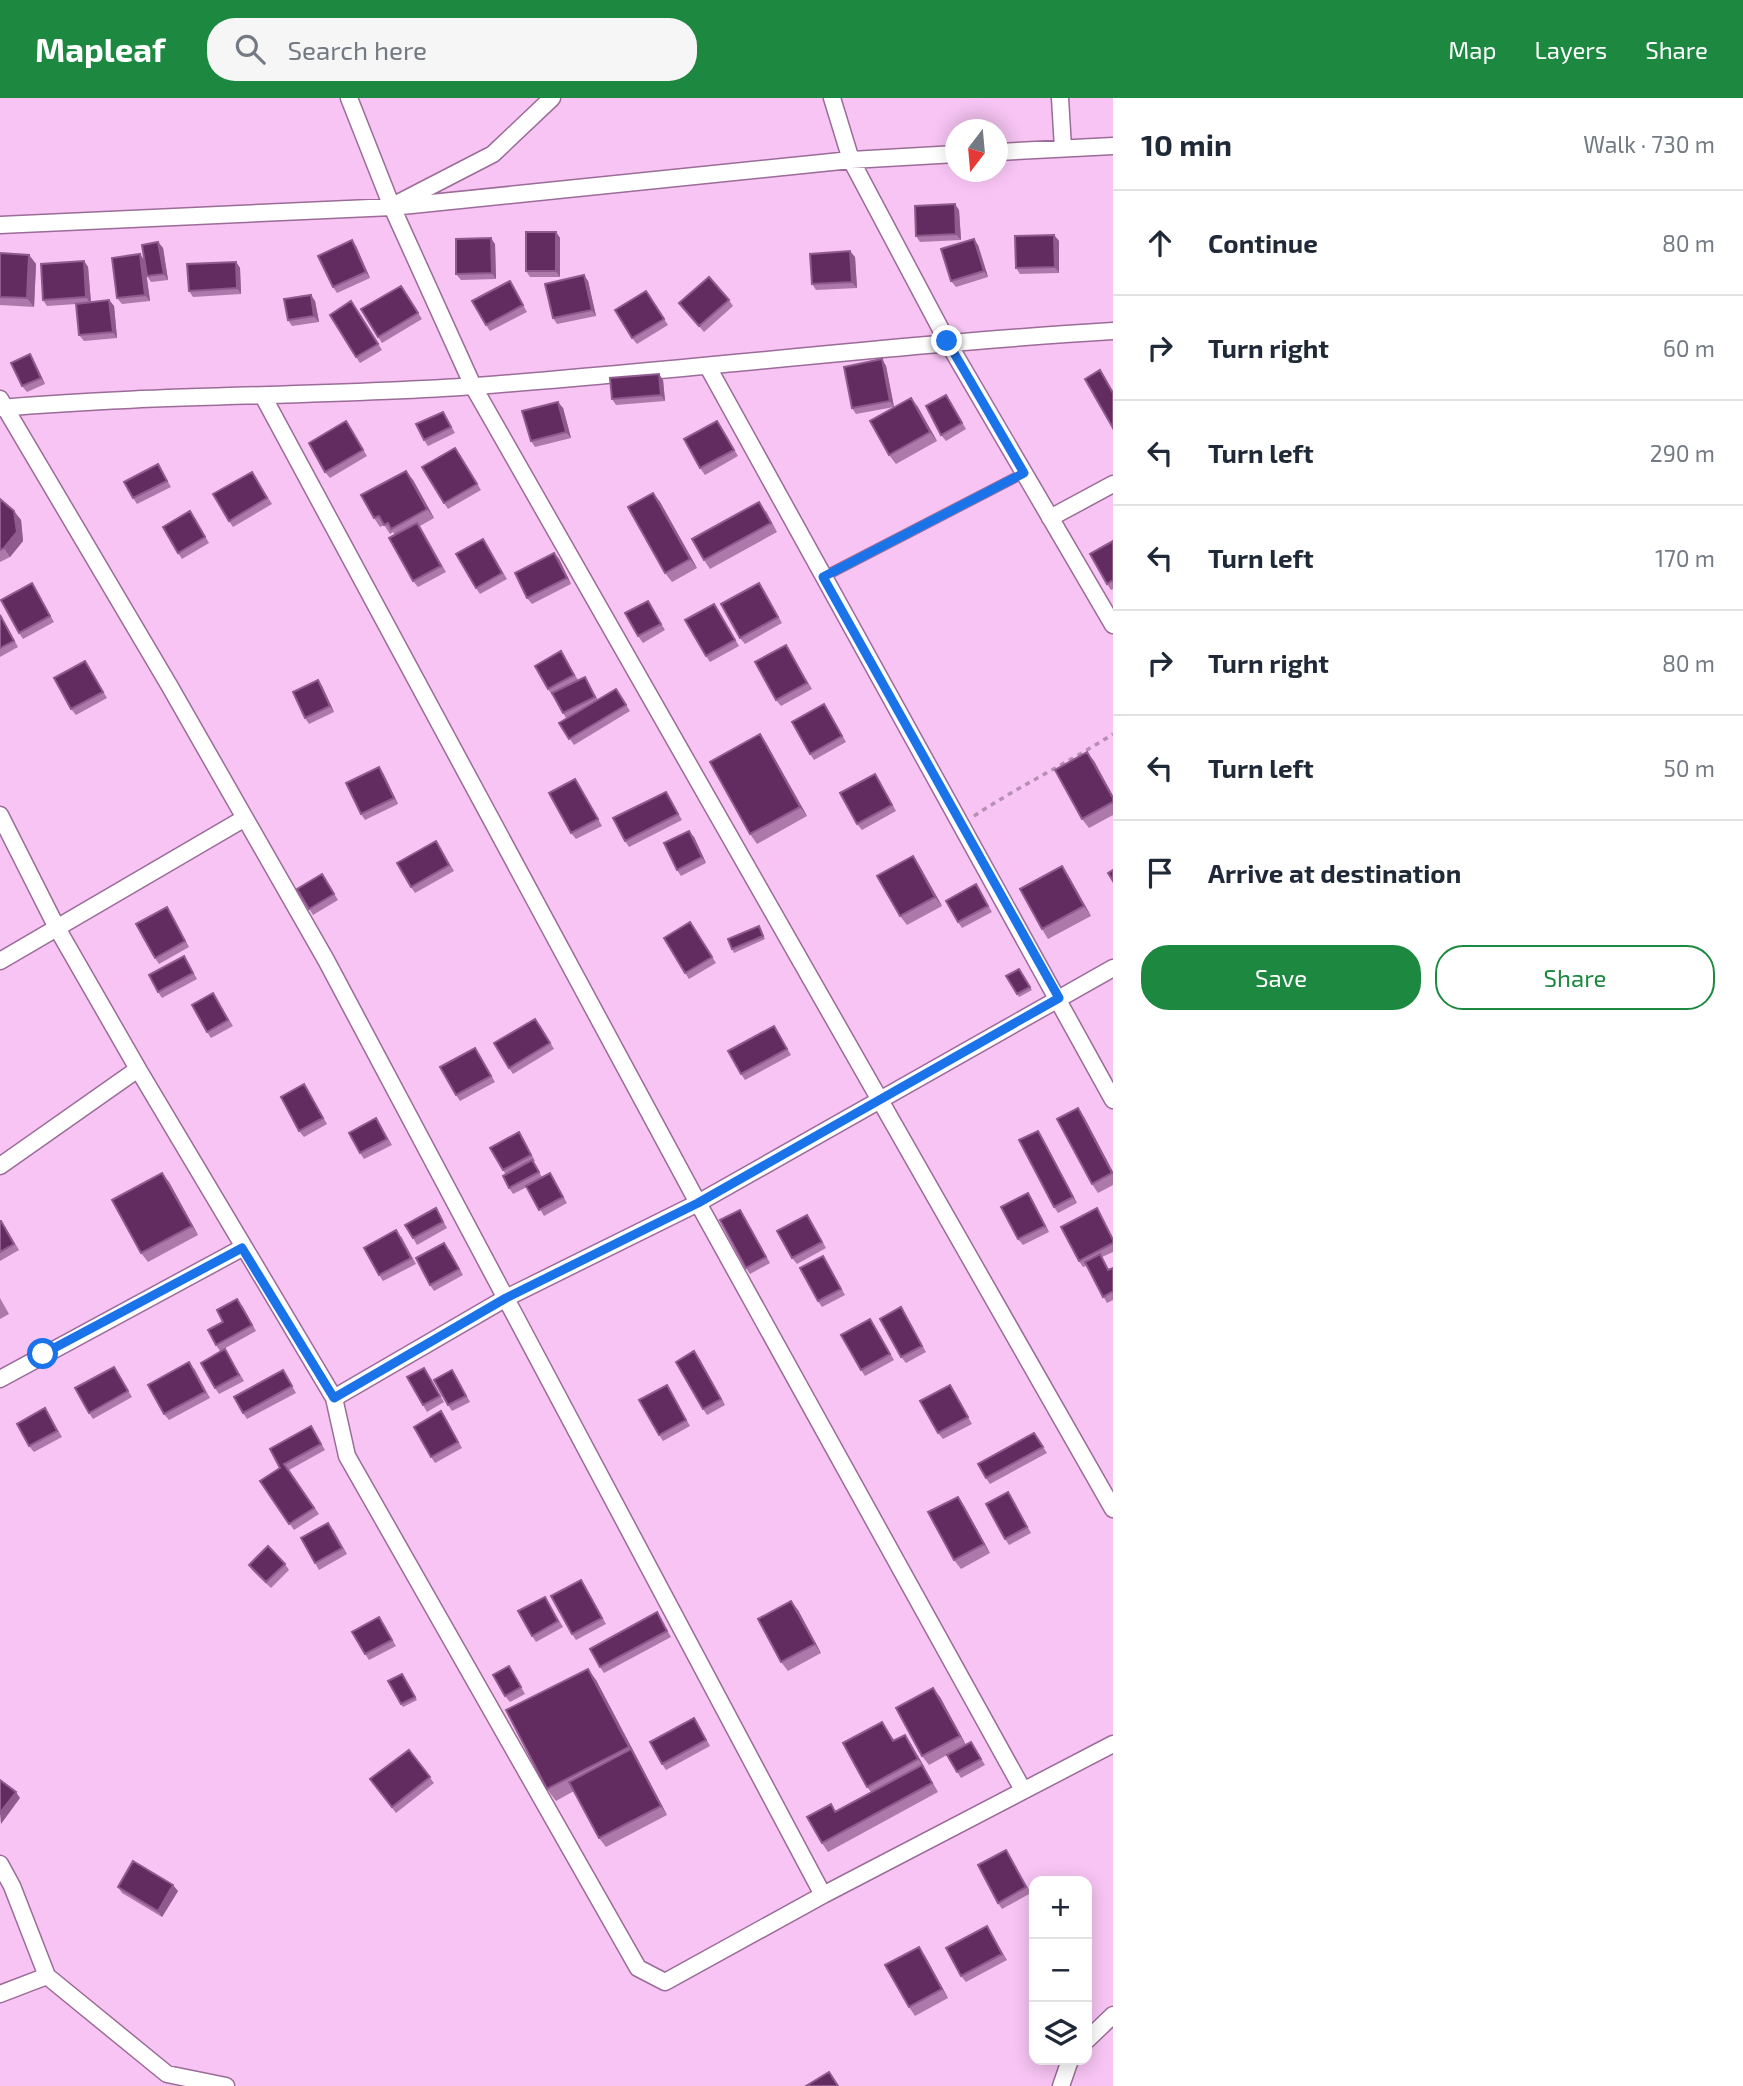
<!DOCTYPE html>
<html lang="en">
<head>
<meta charset="utf-8">
<style>
	:root { --surface:#fff; --page:#f6f6f7; --text:#1f2937; --muted:#747a83; --line:#e0e1e3; --accent:#1d8940 }
	body { margin:0; font-family:"Exo 2",sans-serif; background:var(--page); color:var(--text) }
	.controls { position:absolute; right:21px; bottom:21px; display:grid; overflow:hidden; border-radius:14px; box-shadow:0 4px 18px #0003 }
	.controls button { width:63px; height:63px; display:grid; place-items:center; padding:0; border:0; border-bottom:2px solid var(--line); background:var(--surface); color:var(--text); font:35px sans-serif }
	.compass { position:absolute; left:945px; top:21px; width:63px; height:63px; border-radius:50%; background:var(--surface); box-shadow:0 4px 18px #0003; rotate:196deg }
	.stop { position:absolute; width:21px; height:21px; margin:-16px; border:5px solid #1a73e8; border-radius:50%; background:#fff }
	.stop.end { background:#1a73e8; border-color:#fff; box-shadow:0 2px 7px #0008 }
	.list { margin:0; padding:0; list-style:none }
	h2 { display:flex; justify-content:space-between; align-items:center; height:91px; margin:0; padding:0 28px; font-size:30px }
	h2 small { font-size:23px; font-weight:400; color:var(--muted) }
	.list li { display:grid; grid-template-columns:46px 1fr auto; gap:21px; align-items:center; box-sizing:border-box; height:105px; padding:0 28px; border-top:2px solid var(--line) }
	.list b { display:block; font-size:26px; white-space:nowrap }
	.list em { font-size:23px; font-style:normal; color:var(--muted) }
	.actions { display:flex; gap:14px; padding:21px 28px }
	.actions a { flex:1; padding:16px 0; border:2px solid var(--accent); border-radius:28px; text-align:center; font-size:24px; color:var(--accent) }
	.actions .main { background:var(--accent); color:#fff }
	.icon { flex:none; width:38px; height:38px; fill:none; stroke:currentColor; stroke-width:2; stroke-linecap:round; stroke-linejoin:round }
	.map { position:relative; flex:none; width:1113px; height:1988px; overflow:hidden }
	header { display:flex; align-items:center; gap:42px; box-sizing:border-box; height:98px; padding:0 35px; background:var(--accent); color:#fff }
	header strong { font-size:33px }
	nav { display:flex; gap:38px; margin-inline-start:auto; font-size:24px }
	.search { width:490px; height:63px; background:var(--page); display:flex; align-items:center; gap:18px; box-sizing:border-box; padding:0 24px; border-radius:28px; color:var(--muted); font-size:26px }
	main { display:flex }
	aside { flex:1; background:var(--surface) }
	.map>svg:first-child { display:block }
	.lines { fill:none; stroke-linecap:round; stroke-linejoin:round }
	.lane-casing { stroke:#9b6c98; stroke-width:11 }
	.street-casing { stroke:#9b6c98; stroke-width:19 }
	.path { stroke:#b88fb4; stroke-width:3.5; stroke-dasharray:5 5; stroke-linecap:butt }
	.lane { stroke:#fff; stroke-width:8 }
	.street { stroke:#fff; stroke-width:16 }
	.wall { fill:#ad78aa }
	.shaded-wall { fill:#8f5a8d }
	.building { fill:#632c61; stroke:#8f5a8d; stroke-width:2 }
	.route { stroke:#1a73e8; stroke-width:9 }
</style>
</head>
<body>
<header>
<strong>Mapleaf</strong>
<div class="search"><svg class="icon" aria-label="search" viewBox="0 0 24 24"><circle cx="10" cy="10" r="6"/><path d="M15 15l6 6"/></svg>Search here</div>
<nav><a>Map</a><a>Layers</a><a>Share</a></nav>
</header>
<main>
<div class="map">
<svg width="1113" height="1988" viewBox="0 0 1113 1988">
	<rect width="100%" height="100%" fill="#f7c4f3"/>
	<g class="lines">
		<g class="lane-casing">
			<path id="lane" d="M823,479L1024,375"/>
		</g>
		<g class="street-casing">
			<path id="street" d="M349,0L392,109L473,288L1113,1411
				M832,0L851,62L947,243L1113,527
				M1060,0L1063,50
				M998,54L1113,48
				M400,104L493,56L552,0
				M0,127L392,109L851,62L956,56
				M708,269L1113,1002
				M263,298L698,1105L1023,1692
				M0,301L169,587L326,862L823,1797
				M0,310C158,296 318,299 476,288C689,272 900,246 1113,233
				M1050,420L1113,386
				M0,717L57,830L138,971L0,1068
				M0,863L245,720
				M138,971L334,1300L347,1358L638,1870L665,1884L823,1797L1113,1646
				M0,1281L242,1150
				M334,1300L506,1200L698,1105L1113,870
				M0,1766L12,1788L47,1878L167,1976L226,1988
				M0,1896L47,1878
				M1087,1942L1113,1917
				M1061,1988L1070,1962"/>
		</g>
		<path class="path" d="M974,718C1019,688 1068,665 1113,636"/>
		<use href="#lane" class="lane"/>
		<use href="#street" class="street"/>
	</g>
	<path class="wall" d="M959,112L961,142L920,144L916,138Z
		M556,134L560,140V179H530L526,173Z
		M1054,137L1059,143V175L1020,176L1016,170Z
		M158,144L163,150L168,182L151,184L147,178L145,164L150,203L122,206L117,200L140,156L144,162Z
		M495,146L496,181L461,182L456,176Z
		M978,147L988,179L956,189L951,183Z
		M356,148L370,180L337,195L333,189Z
		M0,155L29,157L36,166L34,209L0,207Z
		M855,159L857,190L816,192L812,186Z
		M84,163L88,169L91,204L109,202L114,208L117,240L84,243L79,237L76,206L47,208L43,202Z
		M236,164L240,170L241,196L193,199L189,193Z
		M510,183L527,214L490,233L486,227Z
		M588,183L596,218L557,226L553,220Z
		M646,193L668,227L637,246L632,240Z
		M405,194L422,221L382,245L378,239Z
		M729,202L733,208L704,234L679,205Z
		M315,203L319,224L292,228L288,222Z
		M356,210L382,252L360,265L356,259Z
		M30,256L34,263L45,286L27,294L22,288Z
		M882,261L886,268L894,309L856,316L852,310Z
		M663,282L665,303L616,307L612,301Z
		M946,297L966,331L946,343L941,337Z
		M911,300L937,343L896,366L889,357Z
		M563,310L571,340L535,349L531,343Z
		M443,314L455,335L428,348L424,342Z
		M346,323L367,358L330,380L325,374Z
		M721,329L738,358L705,377L700,370Z
		M459,356L481,392L448,411L444,405Z
		M158,366L171,389L137,406L133,400Z
		M252,374L272,406L233,429L229,423Z
		M413,382L434,420L420,428L446,474L418,489L413,483L395,437L393,434L390,436L384,427L380,429L374,420Z
		M653,395L660,404L697,470L672,484L665,475Z
		M0,401L21,422L23,443L10,459L0,464Z
		M766,413L777,434L710,471L704,462Z
		M194,419L209,445L182,461L178,455Z
		M1113,443V491L1111,492L1107,486Z
		M487,447L507,481L480,496L476,490Z
		M554,455L559,461L571,486L532,506L527,500Z
		M32,485L54,524L23,541L19,535Z
		M763,491L782,525L745,546L740,540Z
		M648,503L665,532L643,545L638,538Z
		M714,506L739,548L710,564L706,558Z
		M0,516L18,549L0,559Z
		M786,547L812,591L781,608L776,602Z
		M561,553L578,582L585,579L598,602L616,591L630,613L574,647L559,625L566,620L553,597H552L548,591Z
		M85,563L107,600L76,617L71,611Z
		M322,588L334,614L309,626L305,620Z
		M828,612L846,644L814,662L810,656Z
		M766,645L807,718L757,746L750,736Z
		M1094,663L1113,698V717L1089,730L1082,721Z
		M383,675L398,706L365,722L361,716Z
		M879,682L896,713L862,732L857,726Z
		M579,687L602,728L576,741L571,735Z
		M666,694L682,722L629,749L625,743Z
		M694,739L706,765L681,778L677,772Z
		M440,749L454,773L415,795L411,789Z
		M919,767L942,808L907,827L900,818Z
		M322,776L338,802L313,817L297,791Z
		M1068,777L1091,818L1048,841L1042,831Z
		M976,786L992,814L962,830L958,824Z
		M171,815L189,849L159,866L155,860Z
		M690,824L716,865L689,881L685,875Z
		M761,831L765,841L734,855L732,851Z
		M188,865L197,881L162,900L158,894Z
		M1019,871L1032,892L1019,899L1006,878Z
		M213,895L233,928L211,940L207,934Z
		M540,927L554,951L513,976L509,970Z
		M774,928L791,957L745,982L741,976Z
		M475,950L495,984L460,1003L456,997Z
		M304,986L327,1026L304,1039L299,1033Z
		M1084,1019L1113,1074V1087L1098,1095L1092,1086Z
		M380,1026L392,1047L364,1061L360,1055Z
		M1042,1039L1077,1105L1058,1115L1054,1109Z
		M523,1040L535,1063L533,1064L542,1079L550,1075L567,1105L544,1118L527,1089L513,1096L509,1090L506,1077L503,1072Z
		M169,1084L198,1137L148,1164L141,1155Z
		M1028,1095L1049,1134L1023,1147L1018,1141Z
		M436,1110L447,1130L417,1147L413,1140Z
		M1097,1110L1113,1140V1154L1102,1159L1109,1172L1113,1170V1202L1107,1205L1086,1168L1083,1169L1079,1163Z
		M740,1112L770,1165L750,1176L746,1170Z
		M0,1123L5,1129L19,1152L0,1163Z
		M811,1123L826,1150L797,1166L792,1160Z
		M401,1138L416,1166L383,1183L379,1177Z
		M449,1151L463,1177L434,1193L430,1187Z
		M827,1164L845,1197L822,1209L818,1203Z
		M0,1200L9,1216L0,1221Z
		M242,1207L256,1233L220,1253L216,1247L223,1224Z
		M901,1209L926,1254L906,1265L901,1259Z
		M870,1221L894,1262L865,1278L861,1272Z
		M225,1251L244,1283L219,1296L215,1290Z
		M694,1253L725,1307L707,1317L703,1311Z
		M114,1269L132,1299L93,1321L89,1315Z
		M194,1270L210,1300L169,1322L164,1316Z
		M424,1270L444,1304L427,1314L423,1307Z
		M283,1272L296,1295L247,1321L243,1315Z
		M456,1278L470,1304L452,1313L448,1307Z
		M667,1287L690,1328L663,1343L659,1337Z
		M950,1287L972,1326L943,1341L938,1335Z
		M49,1316L62,1339L34,1354L29,1348Z
		M445,1319L462,1350L435,1365L431,1359Z
		M311,1328L325,1352L289,1372L319,1416L294,1432L260,1383L280,1370Z
		M1034,1335L1047,1355L990,1386L986,1380Z
		M1012,1400L1031,1435L1009,1447L1005,1441Z
		M964,1408L990,1455L961,1471L954,1462Z
		M333,1431L347,1456L319,1472L315,1465Z
		M285,1466L289,1472L271,1490L253,1473L249,1467Z
		M581,1482L606,1526L576,1542L572,1536Z
		M545,1499L563,1529L536,1544L532,1538Z
		M798,1512L821,1555L788,1573L781,1564Z
		M657,1514L671,1539L604,1575L600,1569Z
		M383,1525L396,1548L369,1562L365,1556Z
		M509,1568L525,1596L510,1604L505,1598Z
		M402,1576L417,1602L403,1609L401,1606Z
		M596,1582L667,1717L606,1749L599,1740L574,1693L556,1703L547,1691Z
		M940,1599L966,1647L971,1644L985,1667L961,1680L947,1657L929,1667L922,1658Z
		M882,1624L894,1642L905,1637L911,1646L938,1694L828,1754L822,1745L836,1713L871,1694L867,1689Z
		M698,1626L710,1648L666,1672L662,1666Z
		M409,1652L434,1685L396,1715L375,1688Z
		M1010,1758L1031,1795L1002,1811L998,1805Z
		M118,1789L178,1793L162,1819L122,1795Z
		M987,1828L1007,1862L966,1884L961,1878Z
		M925,1858L948,1900L915,1918L909,1909Z"/>
	<path class="shaded-wall" d="M955,106L959,112L961,142L956,136Z
		M556,134L560,140V179L556,173Z
		M1054,137L1059,143V175L1055,169Z
		M491,140L495,146L496,181L492,175Z
		M974,141L978,147L988,179L984,173Z
		M352,142L356,148L370,180L366,174Z
		M158,144L163,150L168,182L164,176Z
		M850,153L855,159L857,190L852,184Z
		M140,156L144,162L150,203L145,197Z
		M29,157L36,166L34,209L27,200Z
		M84,163L88,169L91,206L86,199Z
		M236,164L240,170L241,196L237,190Z
		M584,177L588,183L596,218L592,212Z
		M311,197L315,203L319,224L314,218Z
		M109,202L114,208L117,240L113,234Z
		M30,256L34,263L45,286L41,280Z
		M882,261L886,268L894,309L890,303Z
		M659,276L663,282L665,303L661,297Z
		M911,300L918,309L937,343L930,334Z
		M558,304L563,310L571,340L566,334Z
		M406,373L413,382L434,420L427,411Z
		M653,395L660,404L697,470L690,461Z
		M14,413L21,422L23,443L10,459L4,450Z
		M554,455L559,461L571,486L567,480Z
		M318,582L322,588L334,614L330,608Z
		M760,636L766,645L807,718L800,709Z
		M1087,654L1094,663L1113,698V700Z
		M379,669L383,675L398,706L394,700Z
		M689,733L694,739L706,765L702,759Z
		M913,758L919,767L942,808L935,799Z
		M1062,768L1068,777L1091,818L1084,808Z
		M1078,1010L1084,1019L1113,1074V1076Z
		M1038,1033L1042,1039L1077,1105L1073,1099Z
		M162,1075L169,1084L198,1137L192,1128Z
		M1028,1095L1032,1101L1049,1134L1045,1128Z
		M694,1253L699,1260L725,1307L721,1301Z
		M958,1399L964,1408L990,1455L984,1446Z
		M791,1503L798,1512L821,1555L815,1546Z
		M588,1571L596,1582L667,1717L661,1708Z
		M933,1590L940,1599L966,1647L960,1638Z
		M905,1637L911,1646L925,1670L918,1661Z
		M16,1694L20,1700L1,1726L0,1715Z
		M173,1787L178,1793L162,1819L158,1813Z
		M919,1849L925,1858L948,1900L942,1891Z"/>
	<path class="building" d="M955,106L956,136L916,138L915,108Z
		M526,134H556V173H526Z
		M1054,137L1055,169L1016,170L1015,138Z
		M491,140L492,175L456,176V141Z
		M974,141L984,173L951,183L941,151Z
		M352,142L366,174L333,189L318,158Z
		M158,144L164,176L147,178L142,147Z
		M850,153L852,184L812,186L810,156Z
		M0,155L29,157L27,200L0,199Z
		M140,156L145,197L117,200L112,160Z
		M84,163L86,199L43,202L41,166Z
		M236,164L237,190L189,193L187,166Z
		M584,177L592,212L553,220L545,186Z
		M709,179L729,202L699,228L679,205Z
		M510,183L523,207L486,227L472,203Z
		M401,188L418,215L378,239L361,211Z
		M646,193L664,221L632,240L615,212Z
		M311,197L314,218L288,222L284,201Z
		M109,202L113,234L79,237L76,206Z
		M351,203L378,246L356,259L330,217Z
		M30,256L41,280L22,288L11,265Z
		M882,261L890,303L852,310L844,269Z
		M1100,272L1113,295V330L1085,281Z
		M659,276L661,297L612,301L610,280Z
		M946,297L962,325L941,337L926,308Z
		M911,300L930,334L889,357L870,323Z
		M558,304L566,334L531,343L522,313Z
		M443,314L451,329L424,342L416,326Z
		M346,323L363,352L325,374L309,345Z
		M717,323L734,352L700,370L684,341Z
		M455,350L477,386L444,405L422,369Z
		M158,366L167,383L133,400L124,384Z
		M406,373L427,411L391,431L388,425L384,427L379,418L374,420L361,397Z
		M252,374L267,400L229,423L213,396Z
		M653,395L690,461L665,475L628,409Z
		M0,401L14,413L17,434L4,450L0,452Z
		M759,404L771,425L704,462L692,441Z
		M190,413L205,439L178,455L163,429Z
		M417,425L441,468L413,483L389,440Z
		M483,441L502,475L476,490L456,456Z
		M1113,443V482L1107,486L1090,456Z
		M554,455L567,480L527,500L515,475Z
		M32,485L50,518L19,535L1,502Z
		M759,485L778,519L740,540L721,506Z
		M648,503L661,526L638,538L625,515Z
		M714,506L735,542L706,558L685,522Z
		M0,517L14,543L0,550Z
		M786,547L807,585L776,602L755,564Z
		M561,553L574,577L548,591L535,568Z
		M85,563L103,594L71,611L54,580Z
		M585,579L595,599L563,615L552,595Z
		M318,582L330,608L305,620L293,594Z
		M616,591L626,607L569,641L559,625Z
		M824,606L842,638L810,656L792,624Z
		M760,636L800,709L750,736L710,664Z
		M1087,654L1113,700V704L1082,721L1055,672Z
		M379,669L394,700L361,716L346,685Z
		M875,676L892,707L857,726L840,695Z
		M575,681L598,721L571,735L549,695Z
		M666,694L678,716L625,743L613,720Z
		M689,733L702,759L677,772L664,745Z
		M436,743L449,767L411,789L397,765Z
		M913,758L935,799L900,818L877,778Z
		M1062,768L1084,808L1042,831L1020,791Z
		M1113,772V783L1108,775Z
		M322,776L334,796L309,811L297,791Z
		M976,786L988,808L958,824L946,803Z
		M167,809L185,843L155,860L136,826Z
		M690,824L712,859L685,875L664,840Z
		M759,828L763,838L732,851L728,841Z
		M184,858L193,875L158,894L149,877Z
		M1019,871L1030,889L1017,896L1006,878Z
		M213,895L228,922L207,934L192,907Z
		M535,921L550,945L509,970L494,945Z
		M774,928L787,951L741,976L728,953Z
		M475,950L491,978L456,997L440,969Z
		M304,986L323,1020L299,1033L281,999Z
		M1078,1010L1112,1075L1092,1086L1057,1021Z
		M376,1020L387,1041L360,1055L349,1035Z
		M1038,1033L1073,1099L1054,1109L1019,1042Z
		M519,1034L531,1057L503,1072L490,1050Z
		M532,1062L539,1074L509,1090L503,1078Z
		M162,1075L192,1128L141,1155L112,1102Z
		M550,1075L563,1099L539,1112L526,1088Z
		M1028,1095L1045,1128L1018,1141L1001,1109Z
		M436,1110L443,1124L413,1140L405,1127Z
		M1097,1110L1113,1142V1145L1079,1163L1061,1129Z
		M740,1112L766,1159L746,1170L720,1122Z
		M807,1117L822,1144L792,1160L777,1133Z
		M0,1123H1L14,1146L0,1154Z
		M396,1132L411,1160L379,1177L364,1150Z
		M444,1145L459,1171L430,1187L416,1160Z
		M1100,1156L1108,1172L1113,1170V1193L1103,1199L1085,1164Z
		M823,1158L841,1191L818,1203L800,1170Z
		M237,1201L252,1227L216,1247L208,1232L223,1224L217,1212Z
		M901,1209L922,1248L901,1259L880,1221Z
		M870,1221L890,1256L861,1272L841,1237Z
		M225,1251L239,1277L215,1290L201,1265Z
		M694,1253L721,1301L703,1311L676,1264Z
		M189,1264L205,1294L164,1316L148,1287Z
		M114,1269L128,1293L89,1315L75,1290Z
		M424,1270L440,1298L423,1307L407,1279Z
		M283,1272L292,1288L243,1315L234,1299Z
		M452,1272L466,1298L448,1307L434,1282Z
		M667,1287L686,1322L659,1337L639,1302Z
		M950,1287L968,1319L938,1335L920,1303Z
		M45,1310L57,1333L29,1348L17,1326Z
		M441,1313L458,1344L431,1359L414,1329Z
		M311,1328L321,1346L284,1366L314,1410L289,1426L260,1383L280,1370L270,1351Z
		M1034,1335L1043,1349L986,1380L978,1366Z
		M1008,1394L1027,1429L1005,1441L986,1406Z
		M958,1399L984,1446L954,1462L928,1414Z
		M328,1425L342,1450L315,1465L301,1440Z
		M268,1448L285,1466L266,1484L249,1467Z
		M581,1482L602,1520L572,1536L551,1498Z
		M545,1499L558,1523L532,1538L518,1513Z
		M791,1503L815,1546L781,1564L758,1521Z
		M657,1514L667,1533L600,1569L590,1551Z
		M379,1519L392,1542L365,1556L352,1534Z
		M509,1568L521,1589L505,1598L493,1577Z
		M588,1571L629,1649L547,1691L506,1612Z
		M402,1576L415,1599L401,1606L388,1583Z
		M933,1590L960,1638L922,1658L896,1610Z
		M694,1620L706,1642L662,1666L650,1644Z
		M882,1624L893,1643L905,1637L918,1661L867,1689L843,1645Z
		M971,1644L981,1661L957,1674L947,1657Z
		M631,1651L661,1708L599,1740L569,1684Z
		M409,1652L430,1679L392,1709L370,1681Z
		M922,1667L932,1685L822,1745L807,1719L831,1706L835,1714Z
		M0,1682L16,1694L0,1715Z
		M1006,1752L1026,1789L998,1805L978,1767Z
		M133,1763L173,1787L158,1813L118,1789Z
		M987,1828L1002,1856L961,1878L946,1850Z
		M919,1849L942,1891L909,1909L885,1867Z
		M829,1974L838,1988H806Z"/>
	<g class="lines">
		<path class="route" d="M43,1256L242,1150L334,1300L506,1200L698,1105L1059,900L823,479L1024,375L947,243"/>
	</g>
</svg>
<div class="controls">
<button>+</button>
<button>−</button>
<button><svg class="icon" aria-label="layers" viewBox="0 0 24 24"><path d="M12 4l9 5-9 5-9-5zM3 14l9 5 9-5"/></svg></button>
</div>
<svg class="compass" viewBox="-18 -18 36 36"><path d="M0-13l5 13h-10z" fill="#e53935"/><path d="M0 13l5-13h-10z" fill="#747a83"/></svg>
<div class="stop" style="left:43px;top:1256px"></div>
<div class="stop end" style="left:947px;top:243px"></div>
</div>
<aside>
<h2>10 min<small>Walk · 730 m</small></h2>
<ul class="list">
<li><svg class="icon" aria-label="ahead" viewBox="0 0 24 24"><path d="M12 20V5M6 11l6-6 6 6"/></svg><div><b>Continue</b></div><em>80 m</em></li>
<li><svg class="icon" aria-label="right" viewBox="0 0 24 24"><path d="M7 20v-9h11M14 6l5 5-5 5"/></svg><div><b>Turn right</b></div><em>60 m</em></li>
<li><svg class="icon" aria-label="left" viewBox="0 0 24 24"><path d="M17 20v-9H6M10 6l-5 5 5 5"/></svg><div><b>Turn left</b></div><em>290 m</em></li>
<li><svg class="icon" aria-label="left" viewBox="0 0 24 24"><path d="M17 20v-9H6M10 6l-5 5 5 5"/></svg><div><b>Turn left</b></div><em>170 m</em></li>
<li><svg class="icon" aria-label="right" viewBox="0 0 24 24"><path d="M7 20v-9h11M14 6l5 5-5 5"/></svg><div><b>Turn right</b></div><em>80 m</em></li>
<li><svg class="icon" aria-label="left" viewBox="0 0 24 24"><path d="M17 20v-9H6M10 6l-5 5 5 5"/></svg><div><b>Turn left</b></div><em>50 m</em></li>
<li><svg class="icon" aria-label="arrive" viewBox="0 0 24 24"><path d="M6 21V4h12l-3 4 3 4H6"/></svg><div><b>Arrive at destination</b></div></li>
</ul>
<div class="actions"><a class="main">Save</a><a>Share</a></div>
</aside>
</main>
</body>
</html>
